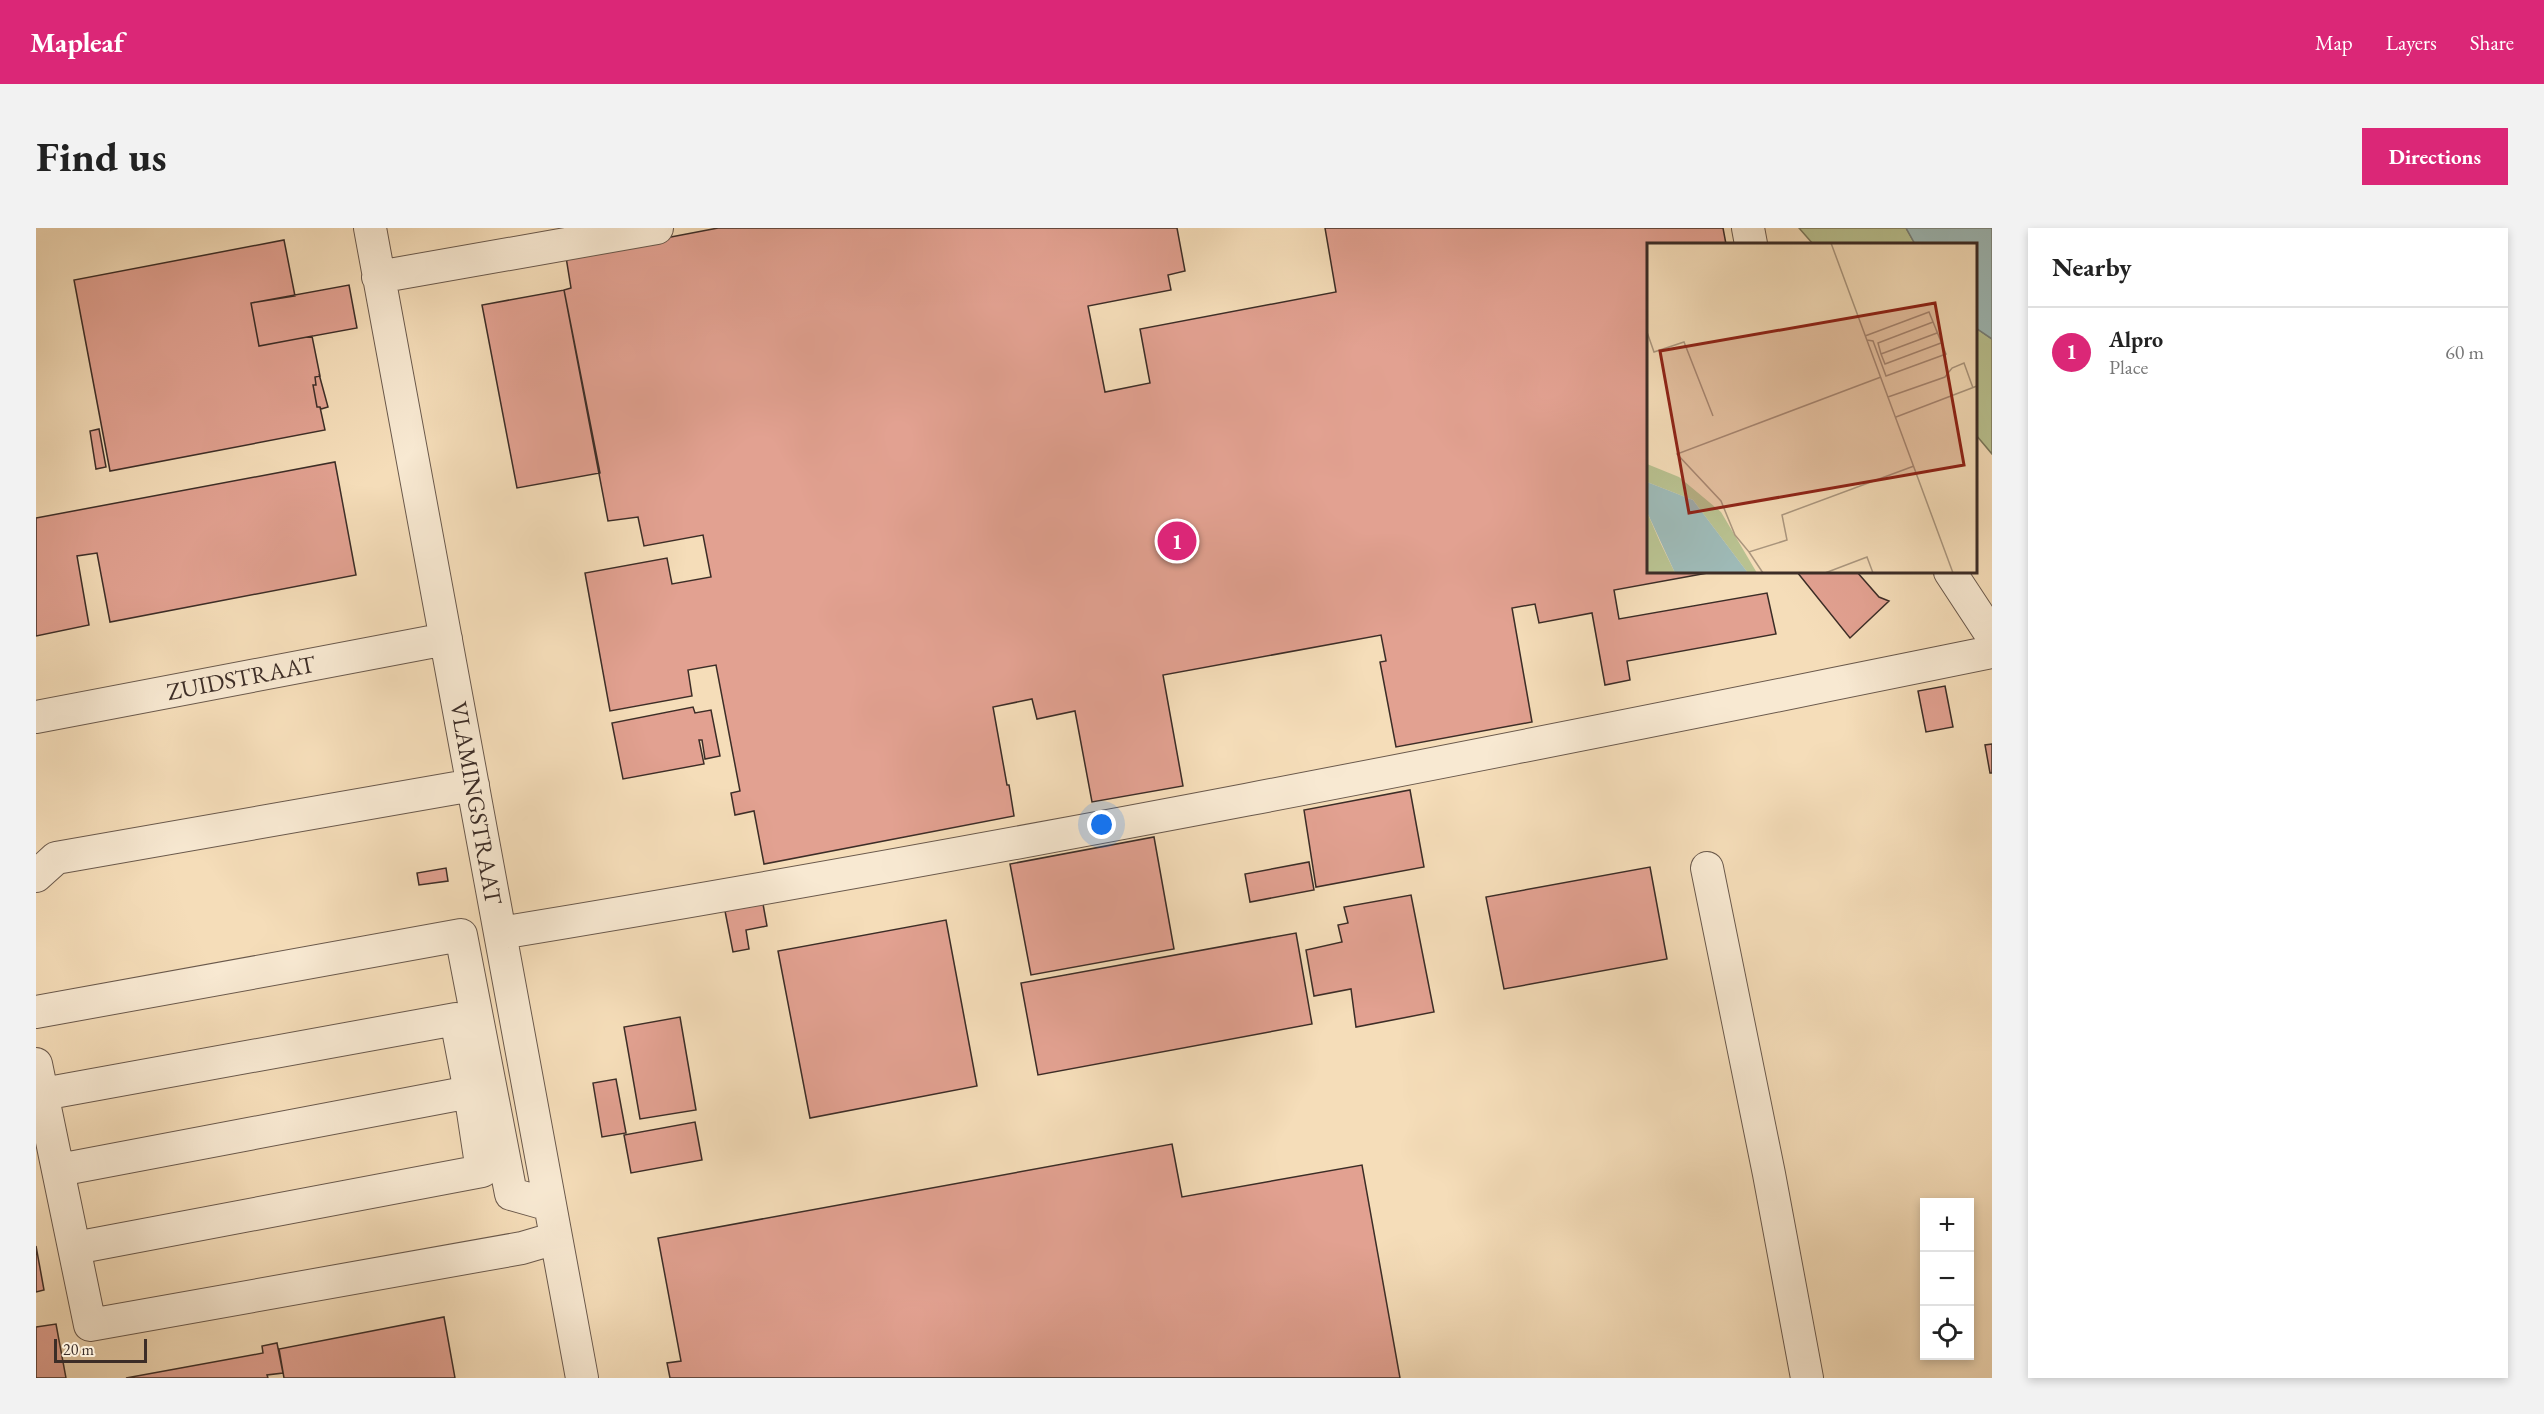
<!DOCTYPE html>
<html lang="en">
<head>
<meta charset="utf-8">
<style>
	:root { --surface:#fff; --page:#f2f2f2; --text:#222; --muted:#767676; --line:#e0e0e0; --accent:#db2777 }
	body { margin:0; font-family:"EB Garamond",serif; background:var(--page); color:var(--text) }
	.controls { position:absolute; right:18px; bottom:18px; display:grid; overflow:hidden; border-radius:0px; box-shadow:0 3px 9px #0003 }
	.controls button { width:54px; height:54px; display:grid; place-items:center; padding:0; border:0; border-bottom:2px solid var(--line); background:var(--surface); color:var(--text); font:30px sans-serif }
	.scale { position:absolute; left:18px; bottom:15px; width:93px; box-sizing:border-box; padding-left:6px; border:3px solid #3c2d27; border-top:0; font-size:16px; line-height:21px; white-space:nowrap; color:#3c2d27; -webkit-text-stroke:4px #f8e9d2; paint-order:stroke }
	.you { position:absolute; left:1066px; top:597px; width:21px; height:21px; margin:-15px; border:4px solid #fff; border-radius:50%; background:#1a73e8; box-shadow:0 0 0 9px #1a73e833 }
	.badge { display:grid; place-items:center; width:39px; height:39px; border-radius:50%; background:var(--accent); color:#fff; font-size:20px; font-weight:700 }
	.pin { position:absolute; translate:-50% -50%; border:3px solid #fff; box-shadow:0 2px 6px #0006 }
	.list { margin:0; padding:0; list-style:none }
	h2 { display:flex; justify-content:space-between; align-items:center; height:78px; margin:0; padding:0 24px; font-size:26px }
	h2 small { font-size:20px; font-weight:400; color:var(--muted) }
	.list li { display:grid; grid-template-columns:39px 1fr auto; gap:18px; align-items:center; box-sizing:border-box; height:90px; padding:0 24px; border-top:2px solid var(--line) }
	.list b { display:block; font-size:22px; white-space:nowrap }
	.list p { margin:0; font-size:20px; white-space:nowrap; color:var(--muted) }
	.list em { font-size:20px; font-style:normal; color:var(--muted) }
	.icon { flex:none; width:33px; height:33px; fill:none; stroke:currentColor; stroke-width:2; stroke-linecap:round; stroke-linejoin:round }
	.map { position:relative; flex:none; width:1956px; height:1150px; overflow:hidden; border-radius:0px }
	header { display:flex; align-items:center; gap:36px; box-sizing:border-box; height:84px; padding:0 30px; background:var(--accent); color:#fff }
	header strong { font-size:28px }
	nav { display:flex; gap:33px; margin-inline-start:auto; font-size:21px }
	.intro { display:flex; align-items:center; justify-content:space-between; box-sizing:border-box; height:144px; padding:0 36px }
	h1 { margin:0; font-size:42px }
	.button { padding:15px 27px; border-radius:0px; background:var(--accent); color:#fff; font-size:21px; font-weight:700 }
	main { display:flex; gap:36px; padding:0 36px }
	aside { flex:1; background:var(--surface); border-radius:0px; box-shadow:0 3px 9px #0003 }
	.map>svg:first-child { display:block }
	.green { fill:#b9c291; stroke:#7a785c; stroke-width:1.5 }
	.water { fill:#9ebab7; stroke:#77827d; stroke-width:1.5 }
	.building { fill:#e2a191; stroke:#3c2d27; stroke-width:1.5 }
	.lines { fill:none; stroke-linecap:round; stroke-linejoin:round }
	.minor-casing { stroke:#6a594c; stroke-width:34 }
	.minor { stroke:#f8e9d2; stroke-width:32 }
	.labels { text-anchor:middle; stroke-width:5; stroke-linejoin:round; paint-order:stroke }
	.street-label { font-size:24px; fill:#3c2d27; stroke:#f8e9d2 }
	.inset-road { fill:none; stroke:#ab977f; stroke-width:1.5 }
	.view { fill:#8f2418; fill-opacity:0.15; stroke:#8f2418; stroke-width:3 }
	.inset-edge { fill:none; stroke:#3c2d27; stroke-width:3 }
</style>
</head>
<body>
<header>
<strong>Mapleaf</strong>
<nav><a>Map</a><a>Layers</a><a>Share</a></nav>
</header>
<div class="intro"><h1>Find us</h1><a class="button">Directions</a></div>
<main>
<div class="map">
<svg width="1956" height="1150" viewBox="0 0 1956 1150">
	<rect width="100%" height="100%" fill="#f5ddb9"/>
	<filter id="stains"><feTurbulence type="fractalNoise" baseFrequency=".00333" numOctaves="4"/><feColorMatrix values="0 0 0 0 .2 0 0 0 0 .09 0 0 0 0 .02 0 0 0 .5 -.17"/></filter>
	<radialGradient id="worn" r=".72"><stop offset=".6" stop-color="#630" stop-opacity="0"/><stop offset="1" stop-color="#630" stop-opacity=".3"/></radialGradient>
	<path class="green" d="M1763,0H1870L1879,16H1777Z
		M1940,100L1956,111V226L1940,207Z"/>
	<path class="water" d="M1870,0H1956V111L1940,100V16H1879Z"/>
	<path class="building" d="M682,0H1141L1149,43L1132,47L1135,62L1052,78L1069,164L1114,155L1104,101L1300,64L1289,0H1687L1690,16H1612V344H1677L1578,362L1583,391L1731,365L1740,406L1591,433L1594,452L1569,457L1556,385L1503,395L1499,376L1476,380L1496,494L1360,519L1344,434L1350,433L1345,407L1127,447L1147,558L1056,574L1039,483L1001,491L996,471L957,479L971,557H973L978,588L728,636L718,583L699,587L695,565L704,563L680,437L652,442L656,468L574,483L549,345L631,330L636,356L675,349L667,307L608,318L602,289L572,293L528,62L535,60L530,29Z
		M248,12L259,68L215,75L223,118L276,108L284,148L279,149L280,157H277L281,179H284L289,202L74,243L38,52Z
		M313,57L321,100L223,118L215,75Z
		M528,62L564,245L481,260L446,77Z
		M283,146L292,179L285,181L284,179H281L277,157H280L279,149L284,148Z
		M63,201L70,239L60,241L54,203Z
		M299,234L320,347L74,394L61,325L41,328L53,397L0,408V290Z
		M1761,344H1821L1843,369L1853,373L1814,410Z
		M1909,458L1917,499L1890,504L1882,463Z
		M657,479L659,485L675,482L684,528L669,531L666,512H663L668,536L587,551L576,495Z
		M1956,516V545H1954L1949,517Z
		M1374,562L1388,639L1280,659L1268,582Z
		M1118,609L1138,721L995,747L974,636Z
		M1273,634L1278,662L1214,674L1209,646Z
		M1614,639L1631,731L1468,761L1450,669Z
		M410,640L412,653L383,657L381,645Z
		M1375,667L1398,784L1320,799L1315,761L1278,768L1270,722L1306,714L1302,697L1312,695L1308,679Z
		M727,676L731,698L710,702L713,721L697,724L689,683Z
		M910,692L941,858L774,890L742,723Z
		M1260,705L1276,796L1002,847L985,755Z
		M644,789L660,882L604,891L588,799Z
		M580,851L590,905L566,909L557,855Z
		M659,894L666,932L595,945L588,907Z
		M1136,916L1146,969L1326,937L1364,1150H634L631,1135L645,1133L622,1010Z
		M0,1018L8,1062L0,1064Z
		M408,1089L419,1150H248L243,1121Z
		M20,1096L30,1150H0V1099Z
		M241,1115L247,1145L231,1147L232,1150H90L227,1125L226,1118Z"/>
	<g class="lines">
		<g class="minor-casing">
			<path id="minor" d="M334,0L546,1150
				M1712,0L1715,16
				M342,49L621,0
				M1914,344L1956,408
				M0,489L410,411
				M1671,640L1733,946L1771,1150
				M0,648L20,630L437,557
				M464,705C963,623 1460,525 1956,424
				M0,784L425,707L475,966L514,977
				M0,836L54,1097L486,1020L520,1010
				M7,866L420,791L434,864L23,942
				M39,1020L446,943L434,864"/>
		</g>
		<use href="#minor" class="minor"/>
	</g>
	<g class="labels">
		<g class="street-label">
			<text transform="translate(205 450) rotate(-11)" y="8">ZUIDSTRAAT</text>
			<text transform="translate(440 575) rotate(80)" y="8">VLAMINGSTRAAT</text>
		</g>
	</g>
	<g transform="translate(1611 15)">
		<rect width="330" height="330" fill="#f5ddb9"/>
		<path d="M0,221L32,234L74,269L110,330H101L46,257L0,239ZM0,269L13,299L28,330H0Z" fill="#b9c291"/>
		<path d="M0,239L46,257L101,330H28L0,269Z" fill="#9ebab7"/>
		<path class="inset-road" d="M184,0L306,330M0,89L7,109L37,99L66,173M290,90L234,111L238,121L294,100M218,93L282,69L299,111L239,133L226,98L220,97M234,111L231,100L286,79M234,134L30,211L74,258L88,292L102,309L140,297L135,272L267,223M241,154L298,134L305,125L317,120L326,145M249,174L330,143M102,309L116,330M178,330L220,314L226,330"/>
		<path class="view" d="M288,60L317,222L42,270L13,108Z"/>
		<rect width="330" height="330" class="inset-edge"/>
	</g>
	<rect width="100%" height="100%" filter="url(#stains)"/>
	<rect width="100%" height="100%" fill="url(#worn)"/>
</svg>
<div class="controls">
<button>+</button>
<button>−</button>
<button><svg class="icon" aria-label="locate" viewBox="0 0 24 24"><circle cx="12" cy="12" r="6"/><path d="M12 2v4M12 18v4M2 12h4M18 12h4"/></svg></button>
</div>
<div class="scale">20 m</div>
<div class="you"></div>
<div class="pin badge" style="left:1141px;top:313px">1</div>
</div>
<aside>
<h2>Nearby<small></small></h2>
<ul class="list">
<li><span class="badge">1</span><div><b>Alpro</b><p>Place</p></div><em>60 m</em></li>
</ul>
</aside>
</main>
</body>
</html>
